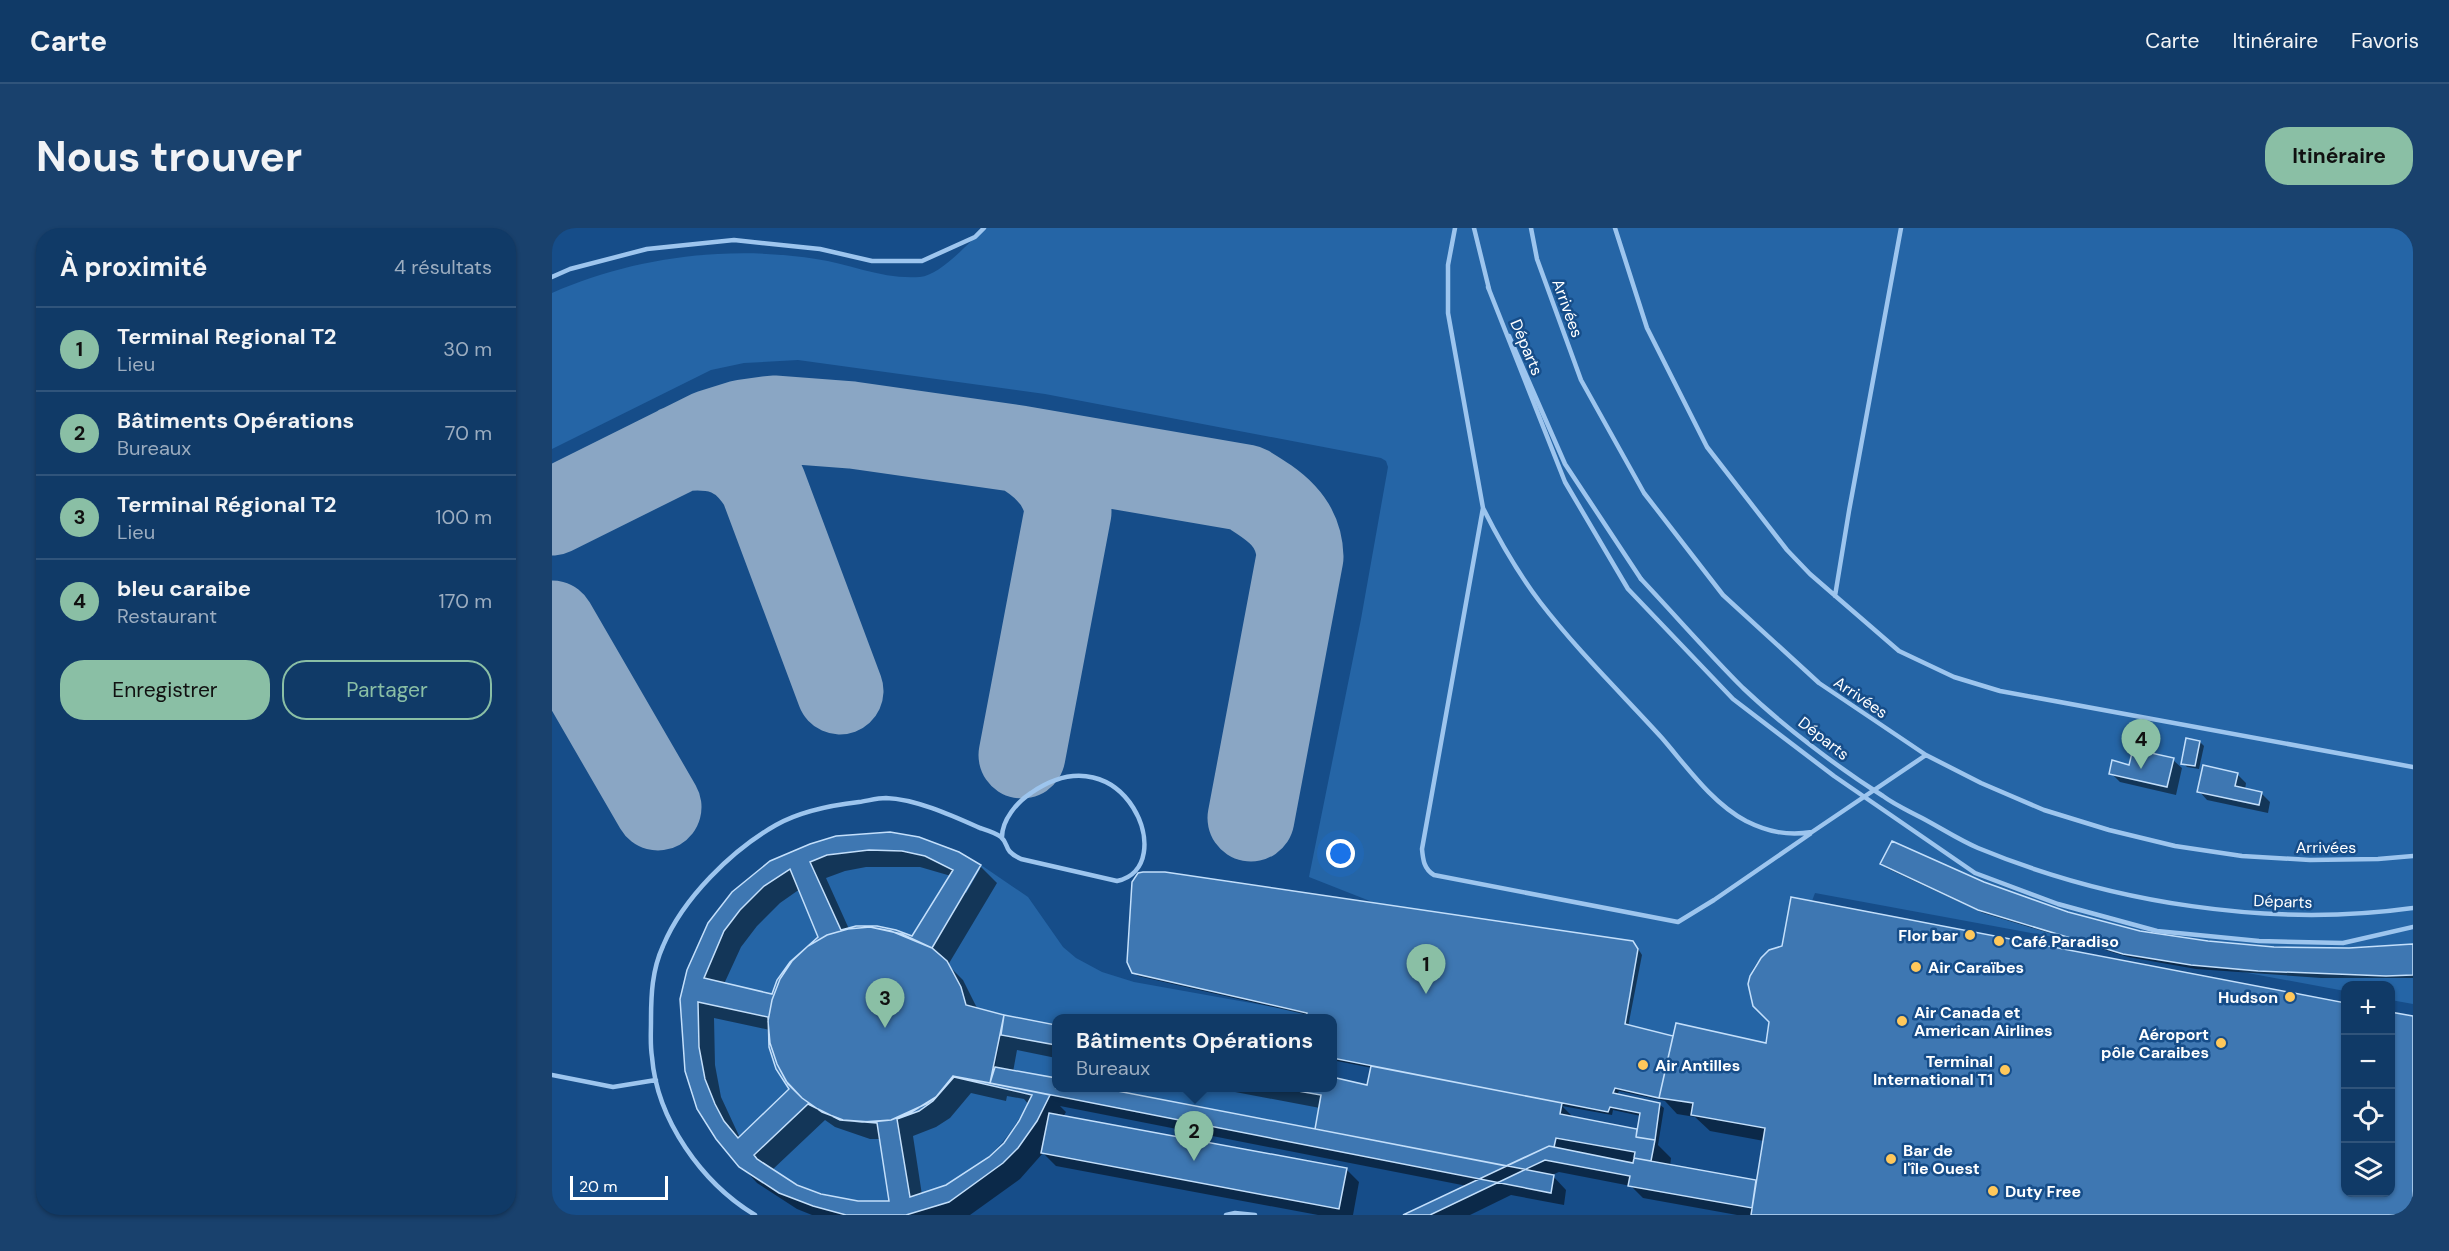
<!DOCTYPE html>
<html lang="fr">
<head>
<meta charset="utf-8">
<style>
	:root { --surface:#103a67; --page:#19416d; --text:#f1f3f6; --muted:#9cadc0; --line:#30547b; --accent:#8abfa5 }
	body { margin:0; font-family:"DM Sans",sans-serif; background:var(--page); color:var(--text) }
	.controls { position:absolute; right:18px; bottom:18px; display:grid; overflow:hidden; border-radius:12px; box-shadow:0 2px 4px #0004 }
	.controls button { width:54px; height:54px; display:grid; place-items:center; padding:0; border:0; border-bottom:2px solid var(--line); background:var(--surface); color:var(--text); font:30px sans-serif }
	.scale { position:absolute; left:18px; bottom:15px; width:98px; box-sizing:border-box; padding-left:6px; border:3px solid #fff; border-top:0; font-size:16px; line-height:21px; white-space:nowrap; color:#fff; -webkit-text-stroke:4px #164d89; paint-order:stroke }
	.you { position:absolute; left:789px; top:626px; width:21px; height:21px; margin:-15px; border:4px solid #fff; border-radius:50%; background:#1a73e8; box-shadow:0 0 0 9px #1a73e833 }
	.badge { display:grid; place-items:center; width:39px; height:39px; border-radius:50%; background:var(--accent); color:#111; font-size:20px; font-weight:700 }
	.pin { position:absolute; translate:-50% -50px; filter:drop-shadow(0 2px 3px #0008) }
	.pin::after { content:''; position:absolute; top:32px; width:21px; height:18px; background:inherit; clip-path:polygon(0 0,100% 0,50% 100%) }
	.popup { position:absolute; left:500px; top:786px; width:285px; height:78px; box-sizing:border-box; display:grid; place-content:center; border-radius:12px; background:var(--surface); filter:drop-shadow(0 2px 4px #0005); font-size:20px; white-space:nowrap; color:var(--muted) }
	.popup b { font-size:22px; color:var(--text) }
	.popup::after { content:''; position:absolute; left:50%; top:100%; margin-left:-12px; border:12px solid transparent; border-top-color:var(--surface) }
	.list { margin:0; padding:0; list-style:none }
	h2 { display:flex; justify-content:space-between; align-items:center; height:78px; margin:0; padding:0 24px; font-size:26px }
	h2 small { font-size:20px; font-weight:400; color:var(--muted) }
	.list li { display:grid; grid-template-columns:39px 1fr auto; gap:18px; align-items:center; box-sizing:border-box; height:84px; padding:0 24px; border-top:2px solid var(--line) }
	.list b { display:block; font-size:22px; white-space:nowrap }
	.list p { margin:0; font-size:20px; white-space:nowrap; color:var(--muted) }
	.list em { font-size:20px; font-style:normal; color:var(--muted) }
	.actions { display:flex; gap:12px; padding:18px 24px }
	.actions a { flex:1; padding:14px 0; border:2px solid var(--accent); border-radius:24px; text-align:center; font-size:21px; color:var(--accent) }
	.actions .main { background:var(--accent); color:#111 }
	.icon { flex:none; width:33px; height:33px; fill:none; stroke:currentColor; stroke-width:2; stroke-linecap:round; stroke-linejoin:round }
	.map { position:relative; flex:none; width:1861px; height:987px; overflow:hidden; border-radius:24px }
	header { display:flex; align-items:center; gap:36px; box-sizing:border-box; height:84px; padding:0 30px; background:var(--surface); border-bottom:2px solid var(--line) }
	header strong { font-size:28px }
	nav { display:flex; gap:33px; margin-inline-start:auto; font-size:21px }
	.intro { display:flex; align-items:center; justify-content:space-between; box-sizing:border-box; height:144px; padding:0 36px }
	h1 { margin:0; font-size:42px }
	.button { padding:15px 27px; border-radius:24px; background:var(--accent); color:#111; font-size:21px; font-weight:700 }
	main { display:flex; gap:36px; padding:0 36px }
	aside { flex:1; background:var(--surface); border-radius:24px; box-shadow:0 2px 4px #0004 }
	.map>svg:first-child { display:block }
	.green { fill:#2565a6 }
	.shadow { fill:#0007; fill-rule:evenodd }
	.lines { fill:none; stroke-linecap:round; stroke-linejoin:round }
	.taxiway { stroke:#8aa6c4; stroke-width:87 }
	.building { fill:#3e77b2; stroke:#c3dffb; stroke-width:1.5; fill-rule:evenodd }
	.service { stroke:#9dc5ee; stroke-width:4.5 }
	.service-bridge { stroke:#9dc5ee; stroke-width:4.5 }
	.poi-dot { fill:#ffc85b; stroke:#164d89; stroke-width:2 }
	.labels { text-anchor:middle; stroke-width:5; stroke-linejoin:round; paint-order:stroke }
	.street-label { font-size:16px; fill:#fff; stroke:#164d89 }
	.poi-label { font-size:16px; font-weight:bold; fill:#fff; stroke:#164d89; text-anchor:start }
</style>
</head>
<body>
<header>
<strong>Carte</strong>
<nav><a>Carte</a><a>Itinéraire</a><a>Favoris</a></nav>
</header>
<div class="intro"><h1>Nous trouver</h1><a class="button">Itinéraire</a></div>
<main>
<aside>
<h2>À proximité<small>4 résultats</small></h2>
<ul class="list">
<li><span class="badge">1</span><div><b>Terminal Regional T2</b><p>Lieu</p></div><em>30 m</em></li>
<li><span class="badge">2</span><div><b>Bâtiments Opérations</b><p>Bureaux</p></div><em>70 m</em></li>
<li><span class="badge">3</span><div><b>Terminal Régional T2</b><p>Lieu</p></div><em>100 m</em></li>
<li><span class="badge">4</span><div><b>bleu caraibe</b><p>Restaurant</p></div><em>170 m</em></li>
</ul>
<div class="actions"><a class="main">Enregistrer</a><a>Partager</a></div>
</aside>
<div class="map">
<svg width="1861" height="987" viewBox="0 0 1861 987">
	<rect width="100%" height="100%" fill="#164d89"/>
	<path class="green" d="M433,0H1861V776L1839,772L1838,758H1794L1793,763L1263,665L1260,673L1239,670L1230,718C1192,732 1186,767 1217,794L1214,815L1125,795L1121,808L1073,796L1086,721L1081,713L823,675L757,649L809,391L836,239L834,233L829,230L493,166L246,132L192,135L159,142L0,221V65C81,29 177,17 264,31C298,36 333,52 368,49C389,47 417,14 433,0Z
		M333,622L373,628L401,642L360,708C336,699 314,695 289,702L258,634C283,624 307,622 333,622Z
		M429,637L476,669L511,719L524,730L550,744L582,754L755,785L754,790H504V797L452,787L414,777C407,754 398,736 380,720Z
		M238,641L266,709C245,725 229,741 220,766L152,750C168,704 194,665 238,641Z
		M146,774L216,789C212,816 223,840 237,861L186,910C150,867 147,828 146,774Z
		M449,807L504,817V850L443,839Z
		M402,849L480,867C453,923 418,953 358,969L345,891C372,881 384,873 402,849Z
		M550,860H729L769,867L763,901Z
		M256,876L288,892L325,895L337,973C287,976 244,961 205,931L202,927Z"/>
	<path class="shadow" d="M1648,514L1652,518L1647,541L1635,539L1631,535Z
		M1621,532L1630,540L1624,567L1568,554L1559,545Z
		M1685,546L1694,555L1693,562L1709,565L1718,574L1716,585L1655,572L1647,563Z
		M284,610L428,638L445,655L396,737L411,752L426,782L504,799V830L465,822L461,844L504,852V860H543L764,903L768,880L662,860H780V852L817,859L820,840L780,832V790H756V787L586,748L581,744L1085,719L1090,727L1076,799L1122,811L1794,964H1838L1861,790V987H1185L1091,970L1079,958L1007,944L1000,947L1014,962L1012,977L959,967L918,987H855L915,958L508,878L514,884L511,889L794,941L807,954L801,987H766L504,938L491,925L468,951L418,987H260L245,981L205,955L165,911L130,771L181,665ZM314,639H368L399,648L361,710L343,703L325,700L305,699L297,701L274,650L293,643ZM425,641H428L414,665L412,663ZM248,661L268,709L221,768L172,756L189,719L205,698L228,675ZM162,790L218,802L225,840L239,861L188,910L169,869L163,837ZM1067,863L1113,873L1125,886L1143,889L1158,903L1212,913L1205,955L1118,938L1119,930L1106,917L1112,880L1107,876L1065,867ZM419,865L454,873L455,868L472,871L477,877L453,916L438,930L395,958L370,967L361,908L384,899L398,890ZM1010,878L1060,887L1061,882L1089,888L1087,904L1023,891ZM273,892L283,899L318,911H329L339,974L306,975L268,967L244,958L219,943Z
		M1330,636L1431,655L1515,685L1588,704L1656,715L1722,720L1797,721L1861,717V750H1769L1644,741L1576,729L1431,685L1334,640Z"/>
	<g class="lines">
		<path class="taxiway" d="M128,220C166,216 190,223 211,257L288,463
			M468,221C492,235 514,254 516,284L470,527
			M0,284L159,205L191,195L221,191L300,197L468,221L694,260C722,277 747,293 748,329L699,590
			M0,396L106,579"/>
	</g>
	<path class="building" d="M1634,510L1648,513L1643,538L1629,536Z
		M1581,521L1622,530L1615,559L1557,546L1560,532L1577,537Z
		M1651,537L1686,545L1683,558L1710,564L1707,577L1645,564Z
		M338,604L367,609L407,624L429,637L380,720L339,703L318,699L296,701L275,707L256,718L240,733L228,751L220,772L216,793L218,815L225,836L234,853L250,870L270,884L291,892L310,894L339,892L358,885L384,869L401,848L498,867L485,893L466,920L451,935L397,974L354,987H294L261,978L227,965L187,939L164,911L145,881L133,843L128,771L135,742L156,695L180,664L218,633L258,616L284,608ZM317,622L350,623L373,628L401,642L360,708L344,702L325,698H304L289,702L258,634L275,627ZM238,641L266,709L238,734L225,752L220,766L152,750L172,703L188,682L212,658ZM146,774L216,789L217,819L224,841L237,861L186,910L172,893L163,876L153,851L147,819ZM402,849L480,867L467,893L452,915L437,929L394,957L358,969L345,891L367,883L381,873ZM256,876L288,892L325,895L337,973H306L269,966L245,957L205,931L202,927Z
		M1340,613L1432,654L1516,684L1588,703L1656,713L1722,719L1797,720L1861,716V747L1834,748L1706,743L1639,737L1571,726L1426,682L1328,636Z
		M591,644H613L1081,713L1086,721L1073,796L1121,808L1107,870L1063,860L1061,865L1108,875L1103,912L1084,909L1088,885L1058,879L1056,884L780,830V790H754L755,785L580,745L575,734L580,654L586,645Z
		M1239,669L1794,775V964H1838V784L1861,788V987H1199L1213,900L1139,887L1141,875L1107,870L1124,795L1214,815L1217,794L1201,778L1196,756L1198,748L1209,730L1217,722L1230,718Z
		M318,699L350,706L380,720L395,733L409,759L414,777L452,787L438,855L401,848L384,869L374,876L339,892L319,894L291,892L270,884L250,870L236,856L225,836L218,815L216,793L220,772L228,751L240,733L256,718L275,707L296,701Z
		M452,787L504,797V817L449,807Z
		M819,838L1010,875L1008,886L1085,901L1084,909L1103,912L1099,933L1082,930L1083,924L1004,910L1002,919L997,918L954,938L763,901L769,867L729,860H780V849L815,857Z
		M443,839L504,850V860H550L1002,947L999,965L438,855Z
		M497,885L795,940L787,981L489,925Z
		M997,918L1081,935L1082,930L1204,952L1200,980L1076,958L1078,948L993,932L878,987H851Z"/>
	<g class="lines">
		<path class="service" d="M903,0L896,37V85L931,280C947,312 966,345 988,374C1025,422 1069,465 1110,510C1135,539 1160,575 1194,593C1216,604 1236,608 1260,604L1374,527
			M922,0L937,61
			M979,0L985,31L1029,152L1092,265L1171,367L1267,455L1374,527L1429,555L1492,582L1557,602L1623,618L1690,628L1758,632L1826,631L1861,628
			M1063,0L1095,100L1155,219L1235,322L1258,346L1347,423L1402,449L1448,463L1861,539
			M0,49L18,41L95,21L182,12L268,21L320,33H370L423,9L432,0
			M957,108L1013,236L1089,351
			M931,280L870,621C871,632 872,641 882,647L1126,694L1162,672L1258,606
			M1283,368L1297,283L1349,0
			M0,847L61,859L104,852
			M203,987C150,955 105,892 100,829C98,817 99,805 99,793C99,767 100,742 111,718C131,670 180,622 224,597C247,584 281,577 307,574C315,573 325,570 334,570C364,571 401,588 428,600C434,602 444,605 449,609C458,617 450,622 469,631L565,653C629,640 573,500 479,565C465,574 450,592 450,609
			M674,987L683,985L703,987"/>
		<path class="service-bridge" d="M936,59L1013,254L1076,361L1181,471L1282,548L1423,645L1506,676L1605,703L1707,713L1791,715L1861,699
			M1089,351C1123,387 1156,425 1191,460C1230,497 1285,539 1331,568C1343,577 1357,583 1370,590C1389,600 1407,612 1426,620C1559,675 1718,700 1861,680"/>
	</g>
	<g class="poi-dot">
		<circle cx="1418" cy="707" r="6"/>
		<circle cx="1447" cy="713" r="6"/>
		<circle cx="1364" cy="739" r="6"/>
		<circle cx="1738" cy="769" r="6"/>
		<circle cx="1350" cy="793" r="6"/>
		<circle cx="1669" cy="815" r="6"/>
		<circle cx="1091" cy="837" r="6"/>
		<circle cx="1453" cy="842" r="6"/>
		<circle cx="1339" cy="931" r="6"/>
		<circle cx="1441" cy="963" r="6"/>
	</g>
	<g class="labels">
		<g class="street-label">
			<text transform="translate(1016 80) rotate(70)" y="6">Arrivées</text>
			<text transform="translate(975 119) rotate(67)" y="6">Départs</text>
			<text transform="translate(1309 469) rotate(34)" y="6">Arrivées</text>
			<text transform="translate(1272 510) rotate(38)" y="6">Départs</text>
			<text x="1774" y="625">Arrivées</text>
			<text transform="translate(1731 673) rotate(2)" y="6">Départs</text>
		</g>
		<g class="poi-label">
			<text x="1406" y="713" text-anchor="end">Flor bar</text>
			<text x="1459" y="719">Café Paradiso</text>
			<text x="1376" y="745">Air Caraïbes</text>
			<text x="1726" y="775" text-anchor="end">Hudson</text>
			<text x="1362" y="790">Air Canada et<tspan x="1362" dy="18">American Airlines</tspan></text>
			<text x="1657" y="812" text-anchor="end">Aéroport<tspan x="1657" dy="18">pôle Caraibes</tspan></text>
			<text x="1441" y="839" text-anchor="end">Terminal<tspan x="1441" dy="18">International T1</tspan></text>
			<text x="1103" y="843">Air Antilles</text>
			<text x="1351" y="928">Bar de<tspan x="1351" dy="18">l'île Ouest</tspan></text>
			<text x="1453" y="969">Duty Free</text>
		</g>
	</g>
</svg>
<div class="controls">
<button>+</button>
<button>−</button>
<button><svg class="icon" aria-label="locate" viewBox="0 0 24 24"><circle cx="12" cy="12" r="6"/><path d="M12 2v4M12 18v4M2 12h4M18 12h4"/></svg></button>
<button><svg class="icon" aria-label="layers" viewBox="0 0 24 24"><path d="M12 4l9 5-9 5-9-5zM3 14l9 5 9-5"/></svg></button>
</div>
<div class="scale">20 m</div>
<div class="you"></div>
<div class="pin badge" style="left:874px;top:766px">1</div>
<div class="pin badge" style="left:642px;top:933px">2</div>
<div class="popup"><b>Bâtiments Opérations</b>Bureaux</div>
<div class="pin badge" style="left:333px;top:800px">3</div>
<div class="pin badge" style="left:1589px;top:541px">4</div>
</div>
</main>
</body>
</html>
